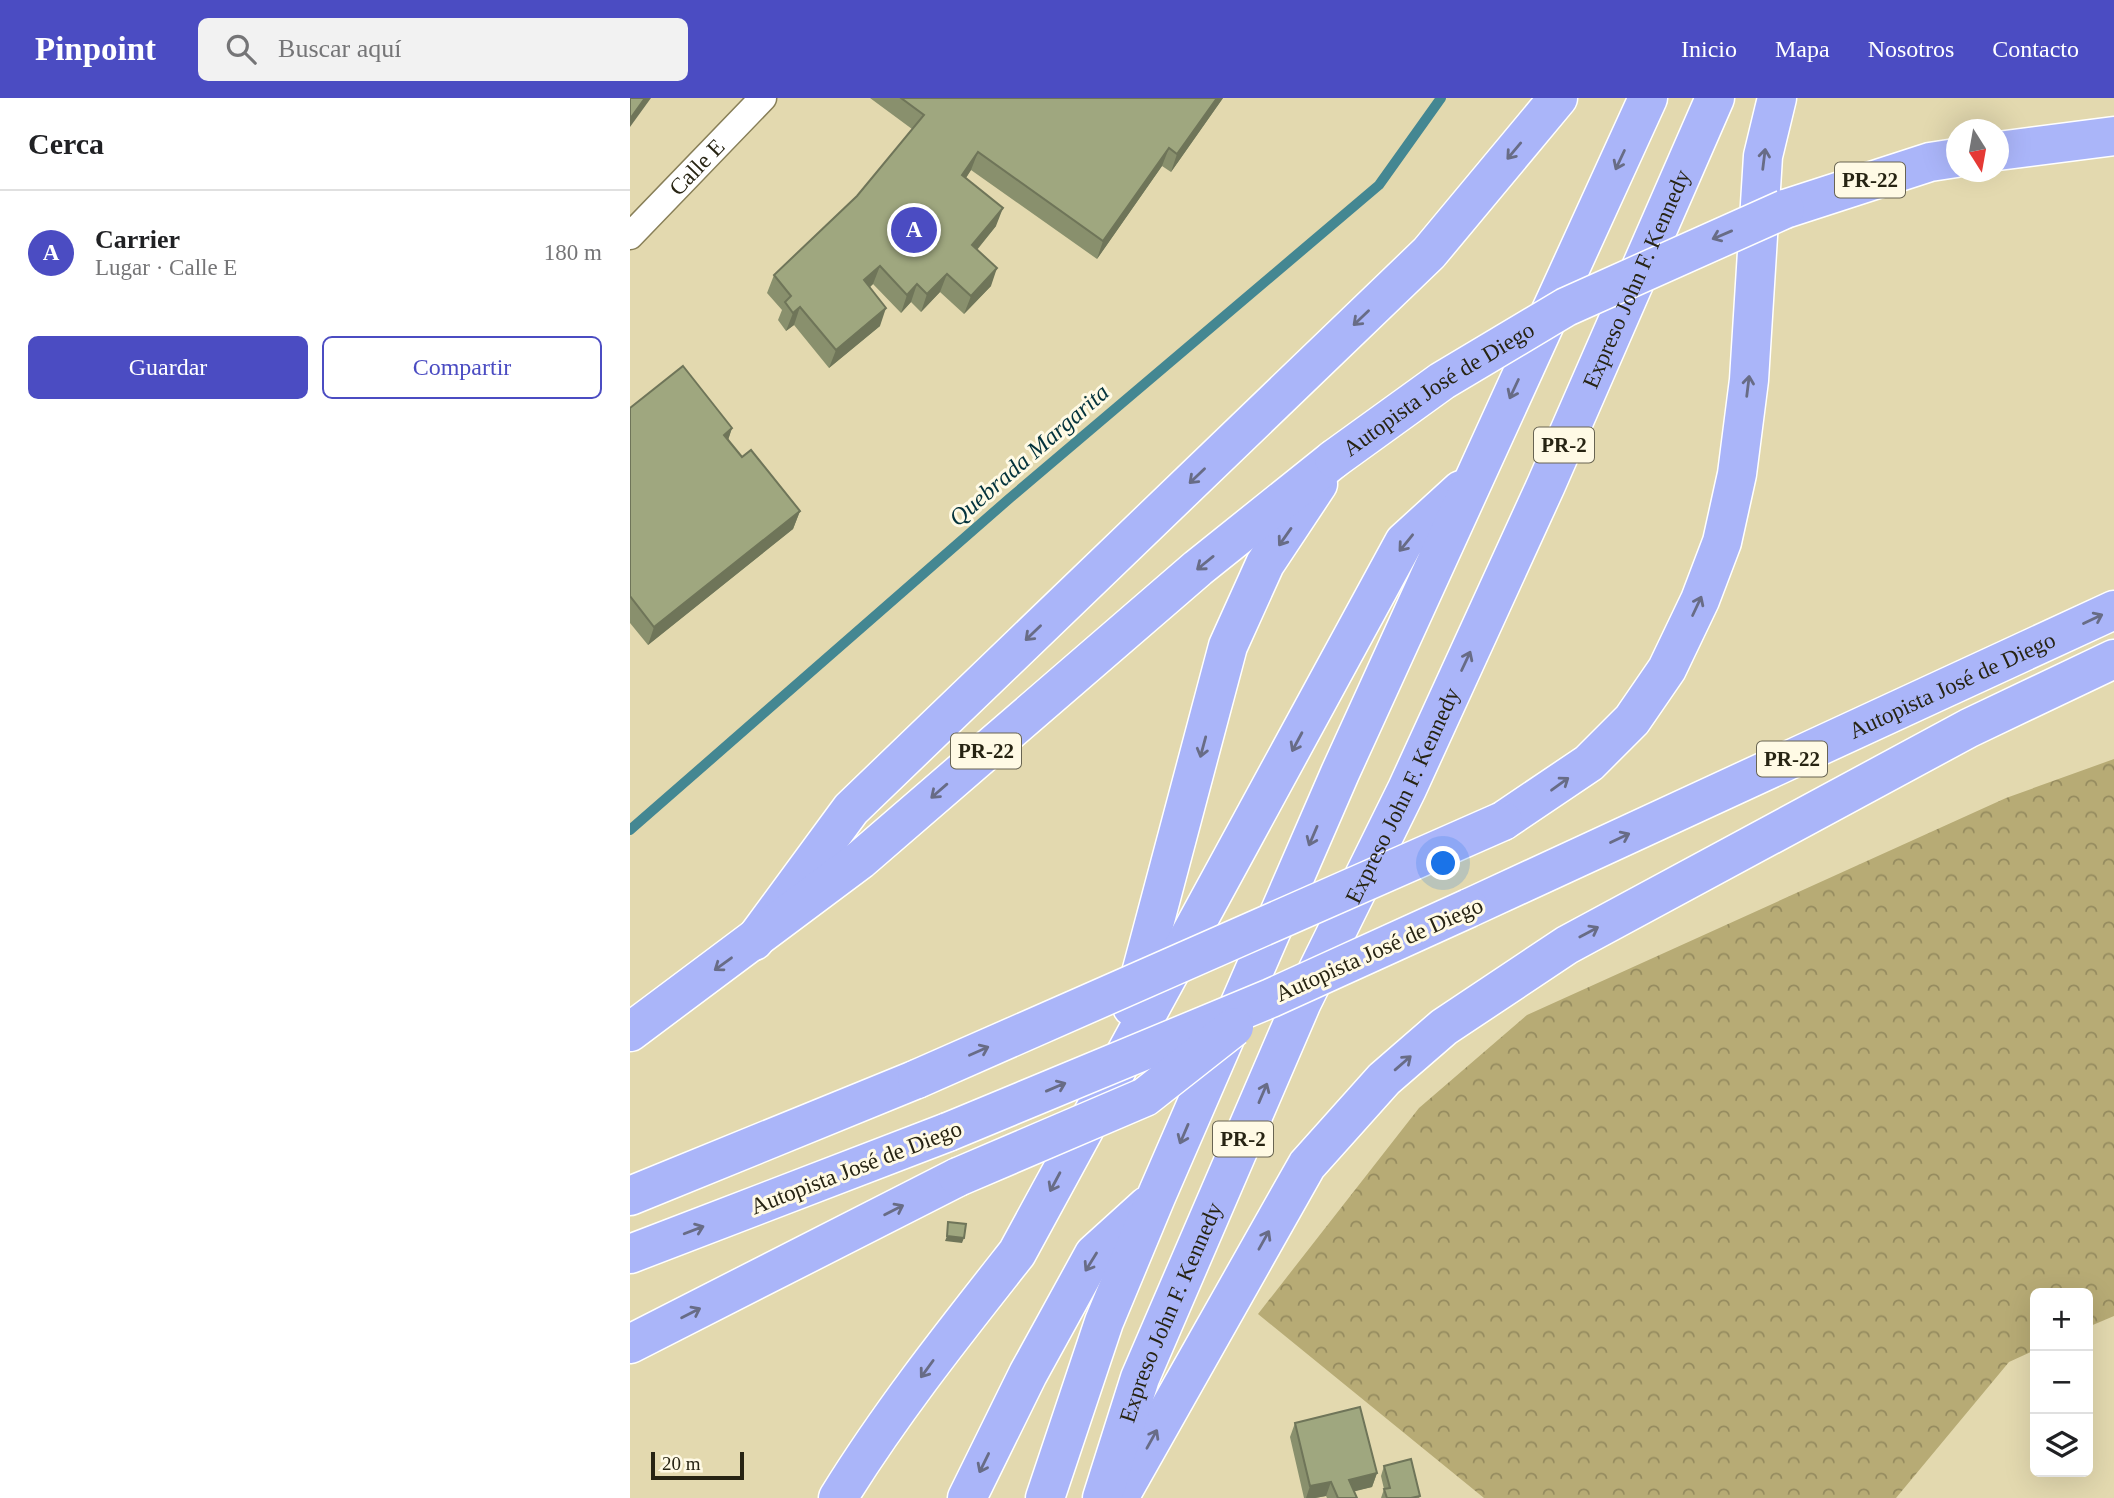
<!DOCTYPE html>
<html lang="es">
<head>
<meta charset="utf-8">
<style>
	:root { --surface:#fff; --page:#f2f2f2; --text:#202124; --muted:#757577; --line:#e0e0e0; --accent:#4b4cc2 }
	body { margin:0; font-family:"Times New Roman",serif; background:var(--page); color:var(--text) }
	.controls { position:absolute; right:21px; bottom:21px; display:grid; overflow:hidden; border-radius:10px; box-shadow:0 7px 28px #0002 }
	.controls button { width:63px; height:63px; display:grid; place-items:center; padding:0; border:0; border-bottom:2px solid var(--line); background:var(--surface); color:var(--text); font:35px sans-serif }
	.compass { position:absolute; left:1316px; top:21px; width:63px; height:63px; border-radius:50%; background:var(--surface); box-shadow:0 7px 28px #0002; rotate:169deg }
	.scale { position:absolute; left:21px; bottom:18px; width:93px; box-sizing:border-box; padding-left:7px; border:4px solid #272413; border-top:0; font-size:19px; line-height:24px; white-space:nowrap; color:#272413; -webkit-text-stroke:5px #fffae5; paint-order:stroke }
	.you { position:absolute; left:814px; top:766px; width:24px; height:24px; margin:-18px; border:5px solid #fff; border-radius:50%; background:#1a73e8; box-shadow:0 0 0 10px #1a73e833 }
	.badge { display:grid; place-items:center; width:46px; height:46px; border-radius:50%; background:var(--accent); color:#fff; font-size:23px; font-weight:700 }
	.pin { position:absolute; translate:-50% -50%; border:4px solid #fff; box-shadow:0 2px 7px #0006 }
	.list { margin:0; padding:0; list-style:none }
	h2 { display:flex; justify-content:space-between; align-items:center; height:91px; margin:0; padding:0 28px; font-size:30px }
	h2 small { font-size:23px; font-weight:400; color:var(--muted) }
	.list li { display:grid; grid-template-columns:46px 1fr auto; gap:21px; align-items:center; box-sizing:border-box; height:126px; padding:0 28px; border-top:2px solid var(--line) }
	.list b { display:block; font-size:26px; white-space:nowrap }
	.list p { margin:0; font-size:23px; white-space:nowrap; color:var(--muted) }
	.list em { font-size:23px; font-style:normal; color:var(--muted) }
	.actions { display:flex; gap:14px; padding:21px 28px }
	.actions a { flex:1; padding:16px 0; border:2px solid var(--accent); border-radius:10px; text-align:center; font-size:24px; color:var(--accent) }
	.actions .main { background:var(--accent); color:#fff }
	.icon { flex:none; width:38px; height:38px; fill:none; stroke:currentColor; stroke-width:2; stroke-linecap:round; stroke-linejoin:round }
	.map { position:relative; flex:none; width:1484px; height:1400px; overflow:hidden }
	header { display:flex; align-items:center; gap:42px; box-sizing:border-box; height:98px; padding:0 35px; background:var(--accent); color:#fff }
	header strong { font-size:33px }
	nav { display:flex; gap:38px; margin-inline-start:auto; font-size:24px }
	.search { width:490px; height:63px; background:var(--page); display:flex; align-items:center; gap:18px; box-sizing:border-box; padding:0 24px; border-radius:10px; color:var(--muted); font-size:26px }
	main { display:flex }
	aside { flex:1; background:var(--surface) }
	.map>svg:first-child { display:block }
	.forest { fill:url(#forest-crowns) }
	.lines { fill:none; stroke-linecap:round; stroke-linejoin:round }
	.stream { stroke:#448792; stroke-width:10 }
	.minor-casing { stroke:#887f58; stroke-width:29 }
	.motorway-casing { stroke:#fff; stroke-width:41 }
	.minor { stroke:#fff; stroke-width:26 }
	.motorway { stroke:#aab5f9; stroke-width:38 }
	.motorway-bridge-casing { stroke:#fff; stroke-width:41; stroke-linecap:butt }
	.motorway-bridge { stroke:#aab5f9; stroke-width:38 }
	.wall { fill:#89906d }
	.shaded-wall { fill:#6f7559 }
	.building { fill:#9fa77f; stroke:#6f7559; stroke-width:2 }
	.oneway { stroke:#686c86 }
	.labels { text-anchor:middle; stroke-width:6; stroke-linejoin:round; paint-order:stroke }
	.shield { fill:#fffae5; stroke:#686452; stroke-width:2 }
	.shield-label { font-size:21px; font-weight:bold; fill:#272413 }
	.street-label { font-size:23px; fill:#272413; stroke:#fffae5 }
	.water-label { font-size:24px; font-style:italic; fill:#03323c; stroke:#fffae5 }
</style>
</head>
<body>
<header>
<strong>Pinpoint</strong>
<div class="search"><svg class="icon" aria-label="search" viewBox="0 0 24 24"><circle cx="10" cy="10" r="6"/><path d="M15 15l6 6"/></svg>Buscar aquí</div>
<nav><a>Inicio</a><a>Mapa</a><a>Nosotros</a><a>Contacto</a></nav>
</header>
<main>
<aside>
<h2>Cerca<small></small></h2>
<ul class="list">
<li><span class="badge">A</span><div><b>Carrier</b><p>Lugar · Calle E</p></div><em>180 m</em></li>
</ul>
<div class="actions"><a class="main">Guardar</a><a>Compartir</a></div>
</aside>
<div class="map">
<svg width="1484" height="1400" viewBox="0 0 1484 1400">
	<defs>
		<pattern id="forest-crowns" width="20" height="18" patternUnits="userSpaceOnUse" patternTransform="scale(1.75)"><rect width="20" height="18" fill="#b7ab75"/><path d="M2 6a3 3 0 1 1 6 0M12 15a3 3 0 1 1 6 0" fill="none" stroke="#958b5f"/></pattern>
	</defs>
	<rect width="100%" height="100%" fill="#e3d9af"/>
	<path class="forest" d="M1484,661V1218L1458,1229V1195H1405V1252L1379,1264L1266,1400H854L628,1216L789,1010L897,917L1376,700Z"/>
	<g class="lines">
		<path class="stream" d="M0,732L380,400L749,87L811,0"/>
		<g class="minor-casing">
			<g id="minor">
				<path id="s1" d="M0,138L133,0"/>
			</g>
		</g>
		<g class="motorway-casing">
			<g id="motorway">
				<path d="M1368,53L1484,38"/>
				<path d="M1155,111L1300,64L1326,60"/>
				<path d="M873,723L959,665L1002,622L1037,571L1070,502L1092,444L1107,376L1119,282L1133,58L1147,0"/>
				<path id="s2" d="M839,810L1484,512"/>
				<path d="M124,843L221,711L799,155L928,0"/>
				<path d="M502,909L598,548L635,466L688,386"/>
				<path d="M0,934L230,762L568,470L704,361"/>
				<path d="M0,1098L287,981"/>
				<path d="M0,1156L318,1034"/>
				<path d="M0,1246L328,1079"/>
				<path d="M490,1398L677,1067L754,981L814,929L937,847L1339,630L1484,561"/>
				<path d="M208,1400C261,1314 324,1235 387,1155L774,444L831,392"/>
				<path d="M337,1400L398,1276L464,1156L517,1108"/>
				<path d="M415,1400L474,1224L526,1099L710,675L1018,0"/>
				<path id="s3" d="M472,1400L510,1280L672,904L777,691L916,387L1085,0"/>
			</g>
		</g>
		<use href="#minor" class="minor"/>
		<use href="#motorway" class="motorway"/>
		<g class="motorway-bridge-casing">
			<g id="motorway-bridge">
				<path id="s4" d="M704,361L812,283L936,209L1155,111"/>
				<path d="M287,981L873,723"/>
				<path d="M318,1034L641,900L839,810"/>
				<path d="M328,1079L515,999L604,929"/>
			</g>
		</g>
		<use href="#motorway-bridge" class="motorway-bridge"/>
	</g>
	<path class="wall" d="M240,0H593L541,74L532,68L467,161L341,72L336,80L366,128L347,152L361,188L334,216L310,194L291,214L281,204L271,215L243,186L240,189L250,228L199,270L164,227L156,233L148,222L152,212L137,195L144,177L227,98L282,31Z
		M0,310L102,330L98,342L112,359L170,413L163,431L18,547L0,525Z
		M665,1325L747,1375L742,1389L724,1393L727,1400H697L696,1398L685,1400H674L660,1339Z
		M754,1368L790,1398L789,1400H751L754,1391L751,1378Z"/>
	<path class="shaded-wall" d="M15,0H21L0,29V21Z
		M587,0H593L541,74L547,56Z
		M539,50L532,68L467,161L473,143Z
		M348,54L341,72L326,95L332,77Z
		M373,110L366,128L336,165L342,147Z
		M250,168L243,186L228,200L234,182Z
		M367,170L361,188L334,216L341,198Z
		M317,176L310,194L291,214L297,196Z
		M287,186L281,204L271,215L277,197Z
		M170,209L164,227L156,233L163,215Z
		M256,210L250,228L199,270L206,252Z
		M102,330L96,348L94,337Z
		M170,413L163,431L18,547L24,529Z
		M317,1138L334,1140L332,1145L315,1143Z
		M747,1375L742,1389L714,1396L719,1382Z
		M701,1384L696,1398L685,1400H676L680,1388Z"/>
	<path class="building" d="M0,0H15L0,21Z
		M271,0H587L547,56L539,50L473,143L348,54L332,77L373,110L342,147L367,170L341,198L317,176L297,196L287,186L277,197L250,168L234,182L256,210L206,252L170,209L163,215L155,204L161,198L144,177L227,98L294,17Z
		M53,268L102,330L94,337L112,359L121,352L170,413L24,529L0,498V310Z
		M318,1124L336,1126L334,1140L317,1138Z
		M730,1309L747,1375L719,1382L727,1400H708L701,1384L680,1388L665,1325Z
		M781,1361L790,1398L781,1400H757L754,1391L760,1390L754,1368Z"/>
	<defs><path id="oneway-shaft" d="M-6 0H5M1.5-3L5.5 0L1.5 3" fill="none" stroke-width="1.6" stroke-linecap="round" stroke-linejoin="round" transform="scale(1.75)"/></defs>
	<g class="oneway">
		<use href="#oneway-shaft" transform="translate(884 53) rotate(130)"/>
		<use href="#oneway-shaft" transform="translate(1134 61) rotate(-83)"/>
		<use href="#oneway-shaft" transform="translate(990 62) rotate(115)"/>
		<use href="#oneway-shaft" transform="translate(1092 137) rotate(157)"/>
		<use href="#oneway-shaft" transform="translate(731 220) rotate(136)"/>
		<use href="#oneway-shaft" transform="translate(1118 288) rotate(-83)"/>
		<use href="#oneway-shaft" transform="translate(884 291) rotate(115)"/>
		<use href="#oneway-shaft" transform="translate(567 378) rotate(136)"/>
		<use href="#oneway-shaft" transform="translate(655 439) rotate(125)"/>
		<use href="#oneway-shaft" transform="translate(776 445) rotate(129)"/>
		<use href="#oneway-shaft" transform="translate(575 465) rotate(141)"/>
		<use href="#oneway-shaft" transform="translate(1067 508) rotate(-65)"/>
		<use href="#oneway-shaft" transform="translate(1463 521) rotate(-25)"/>
		<use href="#oneway-shaft" transform="translate(403 535) rotate(136)"/>
		<use href="#oneway-shaft" transform="translate(836 563) rotate(-65)"/>
		<use href="#oneway-shaft" transform="translate(667 644) rotate(118)"/>
		<use href="#oneway-shaft" transform="translate(573 649) rotate(105)"/>
		<use href="#oneway-shaft" transform="translate(930 686) rotate(-36)"/>
		<use href="#oneway-shaft" transform="translate(309 693) rotate(139)"/>
		<use href="#oneway-shaft" transform="translate(683 738) rotate(113)"/>
		<use href="#oneway-shaft" transform="translate(990 740) rotate(-25)"/>
		<use href="#oneway-shaft" transform="translate(959 834) rotate(-28)"/>
		<use href="#oneway-shaft" transform="translate(93 866) rotate(144)"/>
		<use href="#oneway-shaft" transform="translate(349 953) rotate(-24)"/>
		<use href="#oneway-shaft" transform="translate(773 965) rotate(-41)"/>
		<use href="#oneway-shaft" transform="translate(426 989) rotate(-23)"/>
		<use href="#oneway-shaft" transform="translate(633 995) rotate(-67)"/>
		<use href="#oneway-shaft" transform="translate(554 1036) rotate(113)"/>
		<use href="#oneway-shaft" transform="translate(425 1084) rotate(118)"/>
		<use href="#oneway-shaft" transform="translate(264 1112) rotate(-27)"/>
		<use href="#oneway-shaft" transform="translate(64 1132) rotate(-21)"/>
		<use href="#oneway-shaft" transform="translate(634 1142) rotate(-61)"/>
		<use href="#oneway-shaft" transform="translate(461 1164) rotate(122)"/>
		<use href="#oneway-shaft" transform="translate(61 1215) rotate(-27)"/>
		<use href="#oneway-shaft" transform="translate(297 1271) rotate(126)"/>
		<use href="#oneway-shaft" transform="translate(522 1341) rotate(-61)"/>
		<use href="#oneway-shaft" transform="translate(354 1365) rotate(116)"/>
	</g>
	<g class="labels">
		<g class="shield">
			<rect x="1205" y="64.5" width="70" height="35" rx="5"/>
			<rect x="904" y="329.5" width="60" height="35" rx="5"/>
			<rect x="321" y="635.5" width="70" height="35" rx="5"/>
			<rect x="1127" y="643.5" width="70" height="35" rx="5"/>
			<rect x="583" y="1023.5" width="60" height="35" rx="5"/>
		</g>
		<g class="shield-label">
			<text x="1240" y="89">PR-22</text>
			<text x="934" y="354">PR-2</text>
			<text x="356" y="660">PR-22</text>
			<text x="1162" y="668">PR-22</text>
			<text x="613" y="1048">PR-2</text>
		</g>
		<g class="street-label">
			<text dy="8" stroke="none"><textPath href="#s1" startOffset="96">Calle E</textPath></text>
			<text dy="8" stroke="none"><textPath href="#s3" startOffset="1332">Expreso John F. Kennedy</textPath></text>
			<text dy="8" stroke="none"><textPath href="#s4" startOffset="126">Autopista José de Diego</textPath></text>
			<text dy="8" stroke="none"><textPath href="#s2" startOffset="532">Autopista José de Diego</textPath></text>
			<text dy="8" stroke="none"><textPath href="#s3" startOffset="765">Expreso John F. Kennedy</textPath></text>
			<text transform="translate(749 851) rotate(-24)" y="8">Autopista José de Diego</text>
			<text transform="translate(226 1069) rotate(-21)" y="8">Autopista José de Diego</text>
			<text dy="8" stroke="none"><textPath href="#s3" startOffset="198">Expreso John F. Kennedy</textPath></text>
		</g>
		<g class="water-label">
			<text transform="translate(399 357) rotate(-41)" y="8">Quebrada Margarita</text>
		</g>
	</g>
</svg>
<div class="controls">
<button>+</button>
<button>−</button>
<button><svg class="icon" aria-label="layers" viewBox="0 0 24 24"><path d="M12 4l9 5-9 5-9-5zM3 14l9 5 9-5"/></svg></button>
</div>
<svg class="compass" viewBox="-18 -18 36 36"><path d="M0-13l5 13h-10z" fill="#e53935"/><path d="M0 13l5-13h-10z" fill="#757577"/></svg>
<div class="scale">20 m</div>
<div class="you"></div>
<div class="pin badge" style="left:284px;top:132px">A</div>
</div>
</main>
</body>
</html>
